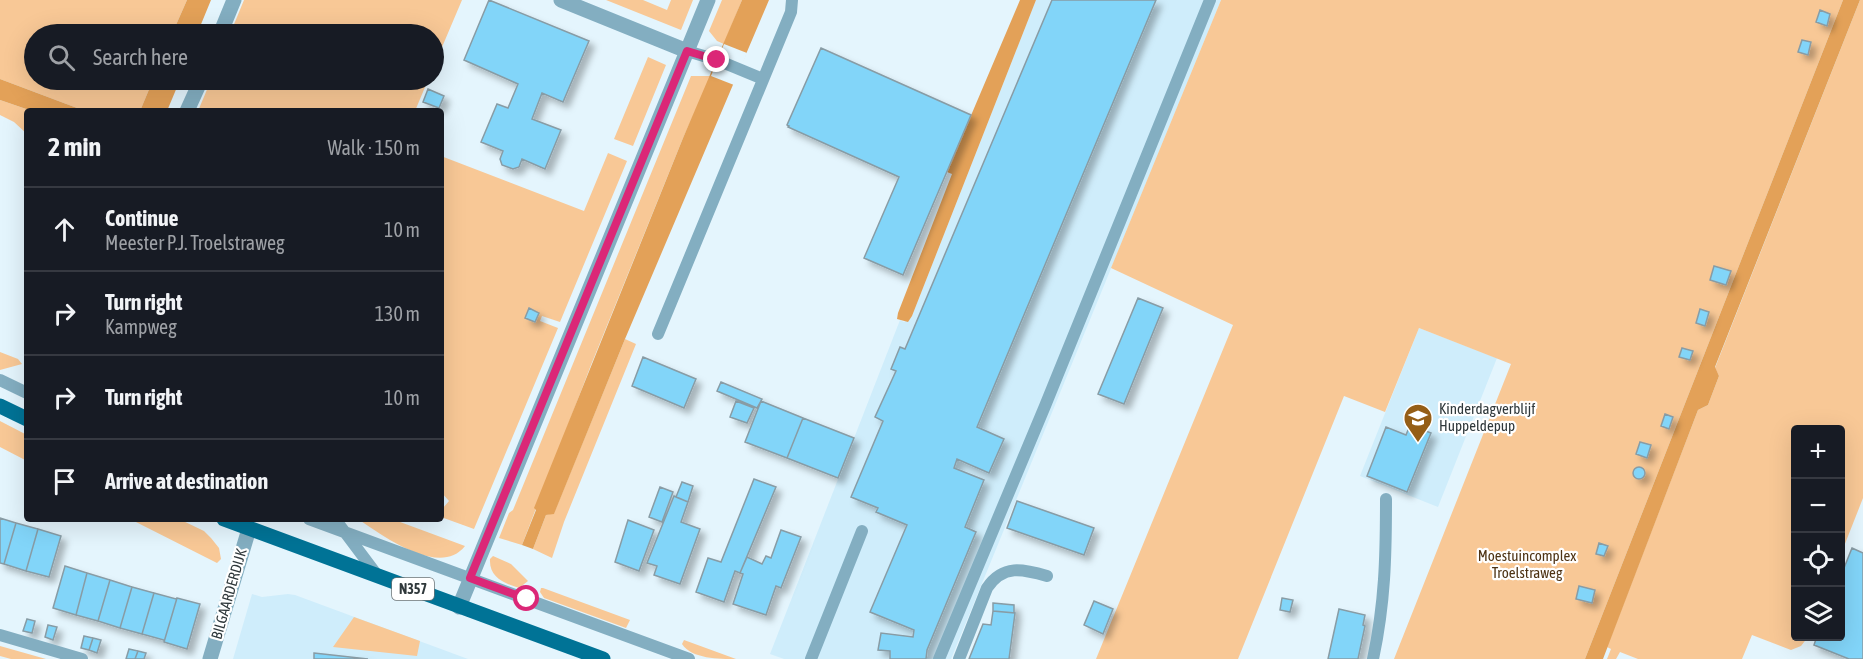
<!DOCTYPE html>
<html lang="en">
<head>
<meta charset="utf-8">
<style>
	:root { --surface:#171b24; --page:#242831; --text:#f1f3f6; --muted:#9ea1a6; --line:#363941 }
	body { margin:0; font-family:"Asap Condensed",sans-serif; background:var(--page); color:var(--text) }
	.controls { position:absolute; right:18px; bottom:18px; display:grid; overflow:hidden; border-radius:6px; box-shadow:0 6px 24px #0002 }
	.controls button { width:54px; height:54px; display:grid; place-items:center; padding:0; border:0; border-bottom:2px solid var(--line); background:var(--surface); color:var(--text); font:30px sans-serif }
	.stop { position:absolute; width:18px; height:18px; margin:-14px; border:4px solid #db2777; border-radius:50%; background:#fff }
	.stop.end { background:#db2777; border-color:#fff; box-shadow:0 2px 6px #0008 }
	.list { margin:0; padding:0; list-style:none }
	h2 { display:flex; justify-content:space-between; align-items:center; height:78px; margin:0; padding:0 24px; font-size:26px }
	h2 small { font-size:20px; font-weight:400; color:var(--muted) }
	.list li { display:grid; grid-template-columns:39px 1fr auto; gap:18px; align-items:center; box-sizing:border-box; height:84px; padding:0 24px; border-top:2px solid var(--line) }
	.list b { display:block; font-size:22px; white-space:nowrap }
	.list p { margin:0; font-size:20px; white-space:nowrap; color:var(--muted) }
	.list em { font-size:20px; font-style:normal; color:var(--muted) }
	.icon { flex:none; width:33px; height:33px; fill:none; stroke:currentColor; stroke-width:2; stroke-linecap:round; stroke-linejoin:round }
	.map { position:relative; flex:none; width:1863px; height:659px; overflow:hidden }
	.search { position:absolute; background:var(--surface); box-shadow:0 6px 24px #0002; left:24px; top:24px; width:420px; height:66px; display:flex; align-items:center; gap:15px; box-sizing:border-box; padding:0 21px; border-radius:33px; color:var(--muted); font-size:22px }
	.panel { position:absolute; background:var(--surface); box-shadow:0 6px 24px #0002; left:24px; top:108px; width:420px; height:414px; border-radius:6px }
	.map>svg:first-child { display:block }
	.built { fill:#cfedfb }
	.green { fill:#f8c896 }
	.water { fill:#e3a158 }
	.pier { fill:#e4f5fd }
	.building { fill:#82d5f9; stroke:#889ca5; stroke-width:1.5; filter:url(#shadow) }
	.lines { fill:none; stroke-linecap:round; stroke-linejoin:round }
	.service { stroke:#83aec1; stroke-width:12 }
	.minor { stroke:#83aec1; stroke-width:15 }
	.primary { stroke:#007396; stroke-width:15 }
	.route { stroke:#db2777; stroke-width:8 }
	.labels { text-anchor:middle; stroke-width:4.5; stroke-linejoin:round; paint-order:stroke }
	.shield { fill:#fff; stroke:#6d7476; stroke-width:1.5 }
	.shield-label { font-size:14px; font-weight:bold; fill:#2f383b }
	.poi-label { font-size:15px; fill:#2f383b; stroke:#fff; text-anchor:start }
	.park-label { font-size:15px; fill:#4e3314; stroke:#fff }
	.street-label { font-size:15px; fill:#2f383b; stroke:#fff }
</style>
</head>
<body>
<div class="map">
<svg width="1863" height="659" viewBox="0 0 1863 659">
	<defs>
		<filter id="shadow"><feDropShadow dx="5.5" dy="5.5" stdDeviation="3" flood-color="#0004"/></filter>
	</defs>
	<rect width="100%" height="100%" fill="#e4f5fd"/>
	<path class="built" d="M1036,0H1221L951,659H784L770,654L900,320L904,322L912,316Z
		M1419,328L1497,358L1438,507L1360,476Z
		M252,594L262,597L288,594L295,595L468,659H233Z"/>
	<path class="green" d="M0,0H187L172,34H34V80H153L140,111H85L0,79Z
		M244,0H462L434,66V34H230Z
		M606,0H643L667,10L671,0H693L681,30Z
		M722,0H742L724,44L717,41L709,31Z
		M1221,0H1843L1585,659H1394L1511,364L1419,328L1385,412L1344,396L1238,659H1096L1233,325L1111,268Z
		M1860,0H1863V498L1841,554L1840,430H1796V636L1808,637L1801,646L1791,650L1752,635L1742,659H1638L1620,652L1616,659H1607L1611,649L1607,647L1698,410L1708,405L1719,376L1715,368Z
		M648,57L666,65L633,146L614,139Z
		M691,76H711L683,138L591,365L522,545L499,538L509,513L513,510Z
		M211,80H428L415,111H198Z
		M0,100L32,111H27V134L14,122L0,115Z
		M608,153L627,161L560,322L542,316L540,321L558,328L474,529L441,517V507L443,508L449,501L441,492V156L584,211Z
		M625,339L636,344L564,522L552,558L533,549L546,515L554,513Z
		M0,352L18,359L22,364L0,370Z
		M0,421L27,435V461L0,447Z
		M130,519H179L204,531L211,538L219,548L221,559L217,563Z
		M358,519H392L465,546C440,578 383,536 358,519Z
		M493,556L511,564L528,581L519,588C503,583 489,577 490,559Z
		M541,588H543L630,620L626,628L544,598L540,592Z
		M354,617L420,641L417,656L333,647Z
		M684,640L736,659C719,659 692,659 682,644Z
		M0,646L46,659H11L0,656Z"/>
	<path class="water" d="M187,0H211L197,34H172Z
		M742,0H769L625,339L554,514L546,515L533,549L522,545L536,510L534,508L683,138Z
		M1020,0H1036L912,316L908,322L897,319L898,313L952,174L947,172Z
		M1843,0H1860L1715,367L1719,376L1708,405L1698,410L1603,659H1585Z
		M0,79L85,111H32L0,100Z
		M153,80H180L167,111H140Z"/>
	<path class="pier" d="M724,44L747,53L734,85L711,76Z"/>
	<path class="building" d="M489,0L589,41L563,102L542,93L532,119L561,130L545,169L522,159L519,167L513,169L502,165L500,159L503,151L481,142L497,104L508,108L518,84L464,60Z
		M1052,0H1156L977,427L1004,439L989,473L957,459L954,468L984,480L965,527L976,532L927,650L926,659H890V651L878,650L881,633L913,637L914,630L870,612L907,525L876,512L878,508L851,497L883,421L875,417L896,371L891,369L900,347L905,349Z
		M1820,10L1830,14L1827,26L1816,22Z
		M1802,40L1811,42L1808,55L1798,52Z
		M821,48L971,115L903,275L864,258L899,177L788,127L789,126L787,125Z
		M428,89L444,96L439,108L423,102Z
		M1714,266L1731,271L1726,285L1710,280Z
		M1138,298L1163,308L1124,404L1098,394Z
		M529,308L539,313L535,322L525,318Z
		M1700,309L1709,312L1705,326L1696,323Z
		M1682,348L1693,351L1690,360L1679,357Z
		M643,357L696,379L684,408L632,386Z
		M721,382L762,399L757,408L717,391Z
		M736,401L754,408L747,423L730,417Z
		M761,401L803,418L787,458L745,442Z
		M1665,414L1673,417L1669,429L1661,426Z
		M803,418L854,438L838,478L787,458Z
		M1410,425L1431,433L1407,492L1367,476L1386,427L1406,435Z
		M1640,442L1651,445L1647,458L1636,454Z
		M1633 473a6 6 0 1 1 12 0a6 6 0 1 1-12 0Z
		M754,479L776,487L740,573L735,571L724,602L696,592L708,558L721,562Z
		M682,482L693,486L688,502L676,497Z
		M660,487L673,492L662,522L649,517Z
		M674,496L688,502L681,522L700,529L680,584L654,575L657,566L647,563Z
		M1017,501L1094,528L1084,555L1007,528Z
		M0,518L16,523L4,564L0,563Z
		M628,520L654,530L639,571L615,562Z
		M16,523L38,529L26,571L4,564Z
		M38,529L61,536L49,577L26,571Z
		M781,530L801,537L781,588L776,586L766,615L733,604L743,574L740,573L747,557L762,564L766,556L771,558Z
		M1599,543L1608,546L1604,556L1596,554Z
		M1852,548L1863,553V659H1849L1814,645L1817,636H1840V578Z
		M65,566L87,573L76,615L53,608Z
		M87,573L110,580L98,621L76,615Z
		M110,580L132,587L120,628L98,621Z
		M1579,586L1595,590L1592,603L1576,599Z
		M132,587L154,593L142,634L120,628Z
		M154,593L176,599L177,598L164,642V640L142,634Z
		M177,598L200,604L187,649L164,642Z
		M1282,598L1293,600L1290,612L1280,610Z
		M1094,601L1113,609L1103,634L1084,625Z
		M993,603L1014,605V613L993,611Z
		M1339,609L1365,615L1363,625L1365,626L1358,659H1328Z
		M993,611L1015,613L1009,659H969L983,624L991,625Z
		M27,619L35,621L32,633L23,631Z
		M48,625L57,627L53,640L45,637Z
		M84,636L93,638L89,650L81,648Z
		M93,638L101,640L97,653L89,650Z
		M129,649L138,651L135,659H126Z
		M138,651L146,653L144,659H135Z
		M314,653L368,659H314Z"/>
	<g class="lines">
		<path class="service" d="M687,51L717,60L763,79
			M658,334L791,12L792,0
			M0,380L27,393
			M309,519L689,659
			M335,519L377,575
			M0,635L82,659
			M811,659L862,531
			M939,659L1045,406L1210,0
			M959,659L987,588C1003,564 1023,569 1047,576
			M1373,659C1385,603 1386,556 1386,499"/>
		<path class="minor" d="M561,0L687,51
			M220,34L234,0
			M187,111L201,80
			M459,607L708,0
			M210,659L249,529"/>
		<path class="primary" d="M0,406L27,419
			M224,519L603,659"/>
	</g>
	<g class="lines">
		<path class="route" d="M527,599L470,578L687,51L717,60"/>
	</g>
	<defs>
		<g id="school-pin" transform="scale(1.5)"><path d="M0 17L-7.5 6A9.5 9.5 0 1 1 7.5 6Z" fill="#955e16" stroke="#fff"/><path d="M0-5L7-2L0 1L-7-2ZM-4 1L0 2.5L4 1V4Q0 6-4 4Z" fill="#fff"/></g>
	</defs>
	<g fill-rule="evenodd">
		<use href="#school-pin" x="1418" y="418"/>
	</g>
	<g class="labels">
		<rect class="shield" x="392" y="578" width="42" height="22" rx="4.5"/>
		<g class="shield-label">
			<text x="413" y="594">N357</text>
		</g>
		<g class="poi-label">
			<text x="1439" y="414">Kinderdagverblijf<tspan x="1439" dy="17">Huppeldepup</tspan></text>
		</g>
		<g class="park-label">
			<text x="1527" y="561">Moestuincomplex<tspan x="1527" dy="17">Troelstraweg</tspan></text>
		</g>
		<g class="street-label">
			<text transform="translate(229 594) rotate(-74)" y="5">BILGAARDERDIJK</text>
		</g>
	</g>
</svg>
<div class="controls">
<button>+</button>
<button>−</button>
<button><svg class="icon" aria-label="locate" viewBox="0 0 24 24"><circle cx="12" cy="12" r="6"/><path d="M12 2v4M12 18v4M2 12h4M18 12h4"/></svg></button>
<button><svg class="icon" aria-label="layers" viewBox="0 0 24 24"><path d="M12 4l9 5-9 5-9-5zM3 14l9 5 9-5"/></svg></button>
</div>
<div class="stop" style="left:527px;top:599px"></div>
<div class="stop end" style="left:717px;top:60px"></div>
<div class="search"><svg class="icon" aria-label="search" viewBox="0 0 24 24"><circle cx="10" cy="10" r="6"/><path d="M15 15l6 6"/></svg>Search here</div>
<section class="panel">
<h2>2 min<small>Walk · 150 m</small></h2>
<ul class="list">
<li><svg class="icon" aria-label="ahead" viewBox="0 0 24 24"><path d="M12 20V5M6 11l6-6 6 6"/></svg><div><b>Continue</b><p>Meester P.J. Troelstraweg</p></div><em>10 m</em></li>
<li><svg class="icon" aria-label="right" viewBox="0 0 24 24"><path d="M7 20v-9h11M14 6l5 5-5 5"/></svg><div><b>Turn right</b><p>Kampweg</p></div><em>130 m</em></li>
<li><svg class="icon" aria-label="right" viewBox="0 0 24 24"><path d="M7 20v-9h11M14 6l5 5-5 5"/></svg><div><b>Turn right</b></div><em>10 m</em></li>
<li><svg class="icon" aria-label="arrive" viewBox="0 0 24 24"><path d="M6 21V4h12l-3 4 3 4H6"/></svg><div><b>Arrive at destination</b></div></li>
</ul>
</section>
</div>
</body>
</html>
